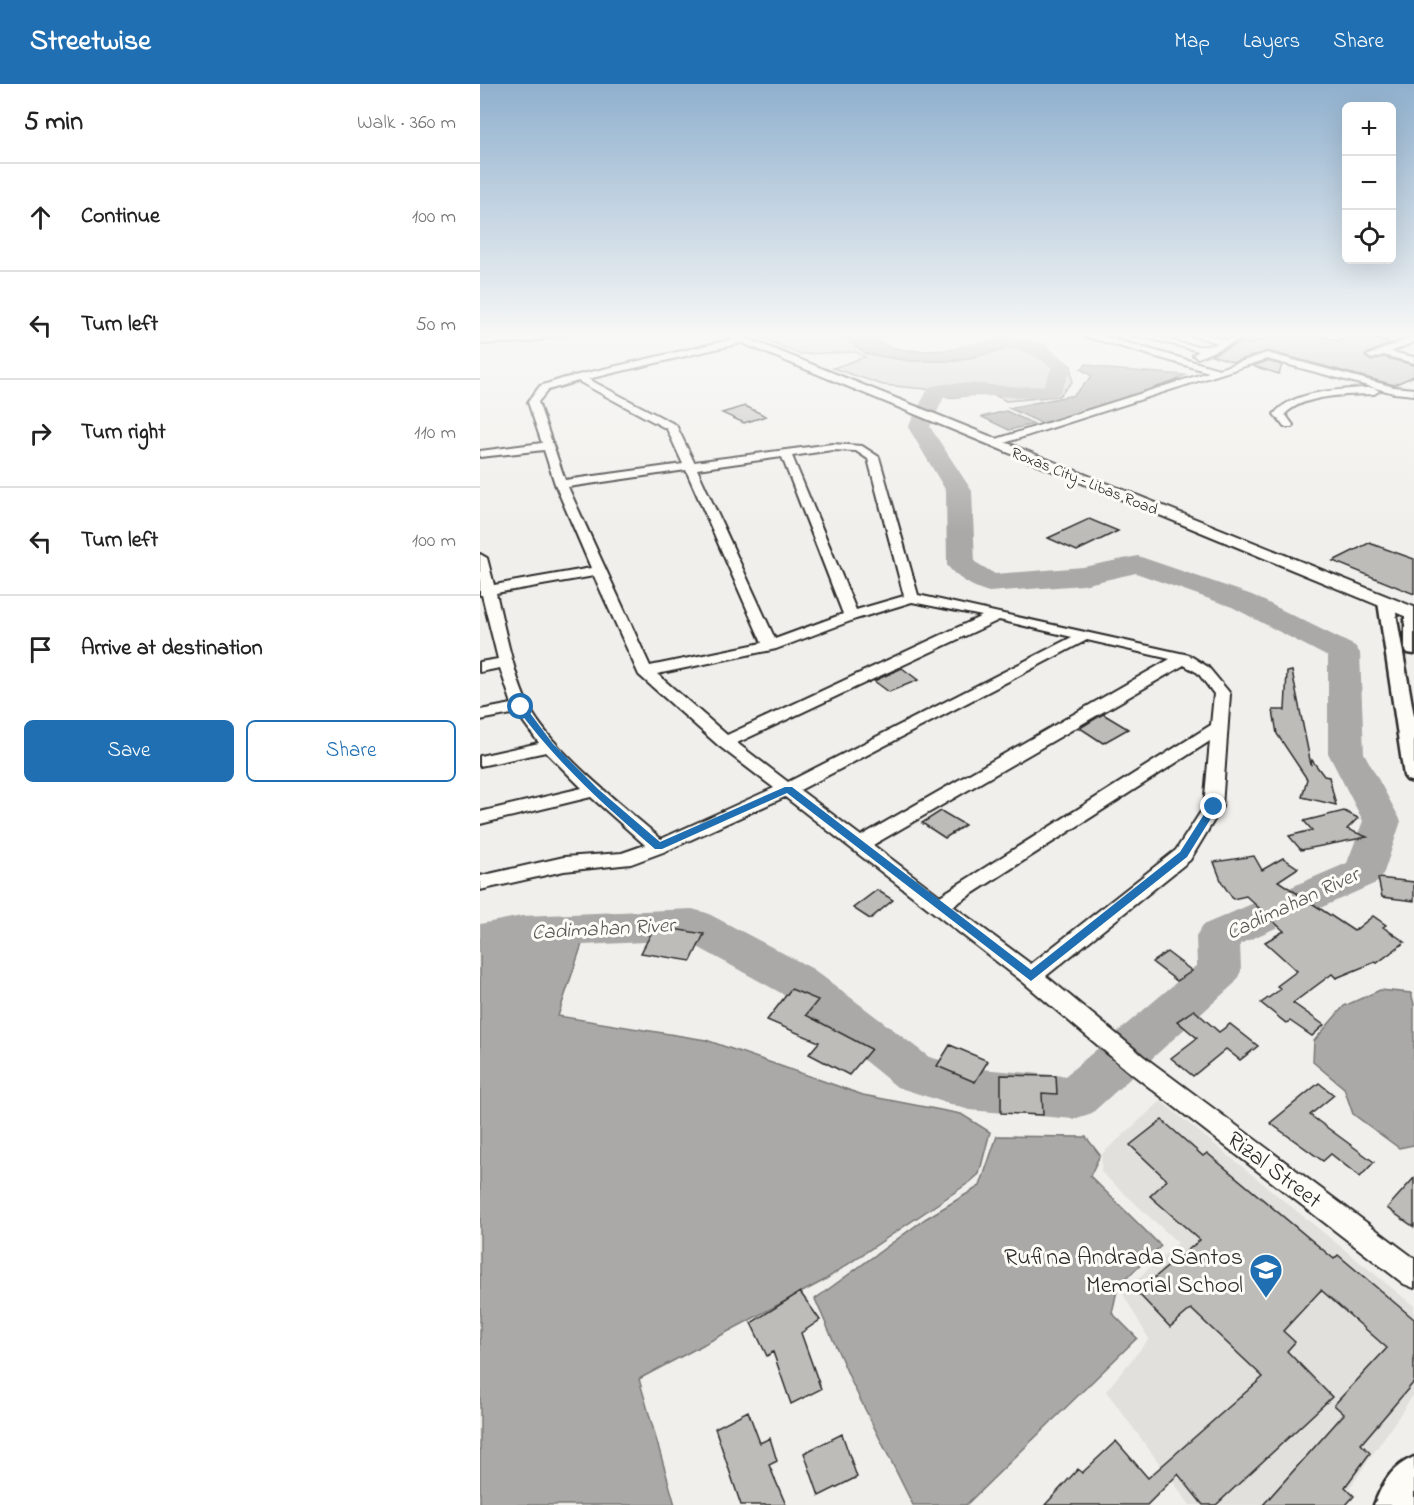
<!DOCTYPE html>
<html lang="en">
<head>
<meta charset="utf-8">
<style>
	:root { --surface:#fff; --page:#f2f2f2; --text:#222; --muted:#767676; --line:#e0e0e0; --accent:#1f6fb2 }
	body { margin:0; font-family:"Indie Flower",sans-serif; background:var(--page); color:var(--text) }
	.controls { position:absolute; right:18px; top:18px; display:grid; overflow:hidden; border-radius:9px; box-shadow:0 6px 24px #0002 }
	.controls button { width:54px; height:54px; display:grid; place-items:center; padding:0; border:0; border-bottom:2px solid var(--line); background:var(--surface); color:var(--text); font:30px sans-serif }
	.stop { position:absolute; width:18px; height:18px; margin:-14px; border:4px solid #1f6fb2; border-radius:50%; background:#fff }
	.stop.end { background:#1f6fb2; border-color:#fff; box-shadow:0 2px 6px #0008 }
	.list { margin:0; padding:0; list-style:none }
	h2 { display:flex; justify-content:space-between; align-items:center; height:78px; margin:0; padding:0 24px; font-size:26px }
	h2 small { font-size:20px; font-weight:400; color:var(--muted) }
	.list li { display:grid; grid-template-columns:39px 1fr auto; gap:18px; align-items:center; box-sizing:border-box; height:108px; padding:0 24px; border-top:2px solid var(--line) }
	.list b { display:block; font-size:22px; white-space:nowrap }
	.list em { font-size:20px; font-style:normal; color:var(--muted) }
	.actions { display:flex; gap:12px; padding:18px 24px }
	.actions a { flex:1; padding:14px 0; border:2px solid var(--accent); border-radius:9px; text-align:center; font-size:21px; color:var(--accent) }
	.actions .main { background:var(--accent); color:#fff }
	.icon { flex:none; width:33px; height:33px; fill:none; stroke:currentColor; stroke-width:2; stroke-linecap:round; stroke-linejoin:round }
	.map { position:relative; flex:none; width:934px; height:1421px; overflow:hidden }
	header { display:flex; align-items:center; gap:36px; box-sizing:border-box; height:84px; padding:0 30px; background:var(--accent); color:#fff }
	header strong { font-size:28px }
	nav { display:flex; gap:33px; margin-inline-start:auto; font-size:21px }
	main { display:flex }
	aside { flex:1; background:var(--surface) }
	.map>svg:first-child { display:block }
	.built { fill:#e1e0dc }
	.green { fill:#d3d2cf; stroke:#7f7e7d; stroke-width:1.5 }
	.water { fill:#aaa9a7; stroke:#777775; stroke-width:1.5 }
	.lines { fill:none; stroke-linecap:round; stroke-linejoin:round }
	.river { fill:#aaa9a7; fill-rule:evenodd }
	.building { fill:#bdbcb8; stroke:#2b2b2b; stroke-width:1.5 }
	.minor-casing { stroke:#2b2b2b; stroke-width:4 }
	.tertiary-casing { stroke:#2b2b2b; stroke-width:5 }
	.secondary-casing { stroke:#2b2b2b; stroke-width:4 }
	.primary-casing { stroke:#2b2b2b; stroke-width:5 }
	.minor { fill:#fdfcf7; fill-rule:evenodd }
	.tertiary { fill:#fdfcf7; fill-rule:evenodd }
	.secondary { fill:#fdfcf7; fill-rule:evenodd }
	.primary { fill:#fdfcf7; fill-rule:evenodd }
	.route { fill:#1f6fb2 }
	.labels { text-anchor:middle; stroke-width:6; stroke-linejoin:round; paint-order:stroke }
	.far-street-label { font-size:16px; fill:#2b2b2b; stroke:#fdfcf7 }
	.water-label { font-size:21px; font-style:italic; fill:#575756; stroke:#fdfcf7 }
	.near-street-label { font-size:24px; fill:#2b2b2b; stroke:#fdfcf7 }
	.near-poi-label { font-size:24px; fill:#2b2b2b; stroke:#fdfcf7; text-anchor:end }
</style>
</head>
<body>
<header>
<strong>Streetwise</strong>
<nav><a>Map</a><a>Layers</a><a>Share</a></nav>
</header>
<main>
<aside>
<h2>5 min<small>Walk · 360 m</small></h2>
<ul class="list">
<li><svg class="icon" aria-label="ahead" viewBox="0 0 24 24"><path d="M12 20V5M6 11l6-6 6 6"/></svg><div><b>Continue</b></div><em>100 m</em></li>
<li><svg class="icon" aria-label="left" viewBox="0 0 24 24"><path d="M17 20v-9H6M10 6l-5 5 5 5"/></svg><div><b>Turn left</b></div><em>50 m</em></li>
<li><svg class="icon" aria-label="right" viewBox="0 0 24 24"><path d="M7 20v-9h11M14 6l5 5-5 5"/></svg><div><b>Turn right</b></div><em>110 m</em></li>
<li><svg class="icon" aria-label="left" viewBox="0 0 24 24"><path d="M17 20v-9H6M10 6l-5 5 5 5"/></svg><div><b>Turn left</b></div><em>100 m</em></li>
<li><svg class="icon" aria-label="arrive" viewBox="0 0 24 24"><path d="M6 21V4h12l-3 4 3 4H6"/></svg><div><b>Arrive at destination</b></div></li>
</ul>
<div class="actions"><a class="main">Save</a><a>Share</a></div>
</aside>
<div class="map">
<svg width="934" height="1421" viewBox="0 0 934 1421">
	<rect width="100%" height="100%" fill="#f0efeb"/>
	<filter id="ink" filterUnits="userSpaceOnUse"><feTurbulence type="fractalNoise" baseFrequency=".0167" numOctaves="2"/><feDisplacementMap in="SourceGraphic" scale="12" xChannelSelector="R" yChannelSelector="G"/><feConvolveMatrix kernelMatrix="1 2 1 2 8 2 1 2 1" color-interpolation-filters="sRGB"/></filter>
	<g filter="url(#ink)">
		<path class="built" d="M681,1017L934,1222V1310L858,1421H710L626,1307L669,1255L642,1208L698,1159L621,1088L622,1070Z"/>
		<path class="green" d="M271,249H357L387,270L476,277L534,263L591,283L592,298L579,312L526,317L511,309L468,314L446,305L403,301L353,284L385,273L376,268L319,270Z"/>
		<path class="water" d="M357,249H389C414,281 495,261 531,258L534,263L476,277H430L387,270Z
			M606,280L629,285L705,291L689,300L563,340L529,324L594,311L612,292L601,285Z
			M526,327L554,340L529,346L502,333Z
			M108,842L78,932L226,956L383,1011L481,1030L510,1048L499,1090L490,1098L343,1197L159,1295L195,1421H0V855L51,847Z
			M900,906L931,909L934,920V1061L919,1064L873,1030L864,1004L833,978L834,957L864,922Z
			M517,1052L606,1053L620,1071L610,1092L681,1162L638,1202L632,1229L657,1254L486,1421H433L372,1299L335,1215L445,1135L500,1102Z"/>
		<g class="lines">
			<path class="river" d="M524,253L561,258L593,282L579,310C558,316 539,313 517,312C499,312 481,313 464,313L450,343L492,407L495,478L515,490L603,483L658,472L772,511L875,562L880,569L884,669L921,737L904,788L898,798L760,860L761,887L755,899L612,1029L594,1035L489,1026L417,1003L301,909L205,856L42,864L0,872V840L42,832L212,825L227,829L333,885L449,973L489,984L585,992L717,881L716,852L723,841L867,779L883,737L848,669V573L752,523L656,489L603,501L509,508C494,504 476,494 467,481L466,407L428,343L449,303C486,293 527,307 564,301L572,284C542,262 536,262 500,269C492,271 485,273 476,271L473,267L476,263Z"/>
		</g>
		<path class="building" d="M800,249L812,253L829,249L859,257L878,250L911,259L886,270L885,273L891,277L903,273L934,281V292L914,301L788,267L754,278L731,271L761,258L770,260Z
			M787,277L802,281L799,290L773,282Z
			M265,322L286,332L264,339L242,329Z
			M609,435L638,447L597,467L568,454Z
			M889,459L934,475V510L853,477Z
			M422,584L438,596L409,608L394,597Z
			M812,587L831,681L832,676L844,692L849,693L856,721L822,713L827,695L797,650L793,626H805L807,588Z
			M623,630L648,645L623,659L600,644Z
			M461,727L485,741L465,754L442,739Z
			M864,727L878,734L867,745L887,753L821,766L809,752L832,746L824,737Z
			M774,772L782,786L803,774L818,784L798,797L874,847L893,832L906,841L903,843L925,858L897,879L895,878L856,894L852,890L813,919L844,941L832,952L810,937L806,939L781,919L801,905L797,902L817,887L785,858L804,847L766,812L753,815L742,799L734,778Z
			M898,794L934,798V817L902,813Z
			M397,806L413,816L390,835L373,824Z
			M175,842L224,850L211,877L161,869Z
			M687,868L712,887L697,897L672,878Z
			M311,905L338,916L326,931L391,965L369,991L329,970L339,958L287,936Z
			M714,926L739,948L750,940L778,962L760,976L746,965L713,992L691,974L717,954L697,937Z
			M470,961L508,977L495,998L457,982Z
			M521,991L576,992L577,1010L562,1009L563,1031L521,1029Z
			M839,999L854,1011L830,1031L894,1078L880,1093L851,1070L843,1077L790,1039Z
			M682,1036L723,1072L727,1069L854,1175L858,1171L934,1235V1298L881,1360L890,1369L865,1403L874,1412L866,1421H783L864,1330L854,1321L907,1264L841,1206L803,1247L815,1258L807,1267L852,1313L736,1421H723L698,1390L667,1421H565L598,1385L602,1389L636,1357L668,1394L783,1293L711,1225L690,1243L657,1208L720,1156L670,1112L687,1096L650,1061Z
			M934,1094V1143L907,1124Z
			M320,1208L340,1236L321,1249L341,1305L311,1320L293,1268L287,1272L271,1239Z
			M268,1327L280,1359L290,1354L297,1377L289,1381L306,1421H261L235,1344Z
			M362,1350L377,1393L339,1412L324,1369Z"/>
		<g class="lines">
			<g class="minor-casing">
				<path id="minor" d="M72,249H92L47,258L0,260V254Z
					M603,249H612L739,285L787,269L914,303L934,305V311L914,309L787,275L518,361H510V357L729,288L604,252Z
					M654,249C681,249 713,270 738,259L705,249H718L747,256L764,249L768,252L718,274L713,271L719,267L655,251Z
					M934,252V258L911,268L934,273V279L903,271L892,275L887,272Z
					M262,253L265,254V258L108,295L196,341L214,378L352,360L382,362L399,373L438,511L709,571L728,583L748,607L750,610L742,723L710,776L566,892L663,972L934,1174V1204L924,1200L647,986L543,898L305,713L186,767L151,780L84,787L0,806V792L84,773L142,769L165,761L111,713L0,740V728L102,704L66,668L0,682V672L59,659L37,629L0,636V626L32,620L20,584L0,588V578L18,575L2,511H0V470L7,474L14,501L111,484L75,400L64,366L0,373V367L62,359L48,318L60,302L85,294ZM98,297L187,345L203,380L85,396L58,318L68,306ZM352,366L376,367L388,375L424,512L376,526L312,372ZM302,373L363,530L295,555L217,385ZM206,386L282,559L170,582L88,403ZM114,492L159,591L239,662L294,704L181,755C141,720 73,668 49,623C34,594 24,541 16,509ZM432,518L502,532L247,651L177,590L296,565L376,535ZM519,536L592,553L308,698L257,659ZM607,556L690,575L381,752L320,706ZM704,581L718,589L734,610L731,641L460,812L393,761ZM730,657L724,723L696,766L551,880L473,822Z
					M885,304H894L899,307L894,310C867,311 825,310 805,330L813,341L812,343H804L794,330C813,307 856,306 885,304Z"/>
			</g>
			<g class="tertiary-casing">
				<path id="tertiary" d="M906,513L914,518L934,632V698L927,696L924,692L898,518Z
					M934,524V570L928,569L925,565V529L927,525Z"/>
			</g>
			<g class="secondary-casing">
				<path id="secondary" d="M238,249H254L934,523V536Z"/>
			</g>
			<g class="primary-casing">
				<path id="primary" d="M934,1373V1421H894C903,1398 911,1383 934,1373Z"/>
			</g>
			<use href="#minor" class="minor"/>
			<use href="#tertiary" class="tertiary"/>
			<use href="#secondary" class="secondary"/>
			<use href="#primary" class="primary"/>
		</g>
	</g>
	<linearGradient id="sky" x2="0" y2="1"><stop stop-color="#8fb0ce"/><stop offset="0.56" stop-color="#f8f8f6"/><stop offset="1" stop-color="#f8f8f6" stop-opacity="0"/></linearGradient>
	<rect width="934" height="448" fill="url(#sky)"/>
	<path class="route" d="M38,621H44L73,660L118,705L180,758L305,703H312L551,886L700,768L730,721L738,723L707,773L551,897L307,709L182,765H175C123,720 77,679 36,623Z"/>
	<defs>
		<g id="school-pin" transform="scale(1.725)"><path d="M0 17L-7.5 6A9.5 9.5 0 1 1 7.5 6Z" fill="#1f6fb2" stroke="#fdfcf7"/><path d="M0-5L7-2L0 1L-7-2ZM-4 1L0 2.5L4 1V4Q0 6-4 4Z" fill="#fff"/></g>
	</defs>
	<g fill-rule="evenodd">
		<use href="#school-pin" x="786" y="1186"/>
	</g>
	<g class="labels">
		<g class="far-street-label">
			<text transform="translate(605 396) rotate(22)" y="6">Roxas City – Libas Road</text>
		</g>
		<g class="water-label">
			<text transform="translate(812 819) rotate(-25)" y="7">Cadimahan River</text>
			<text transform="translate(123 844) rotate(-3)" y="7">Cadimahan River</text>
		</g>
		<g class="near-street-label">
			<text transform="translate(795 1085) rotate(37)" y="8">Rizal Street</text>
		</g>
		<g class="near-poi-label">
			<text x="763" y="1180">Rufina Andrada Santos<tspan x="763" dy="28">Memorial School</tspan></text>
		</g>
	</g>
</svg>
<div class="controls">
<button>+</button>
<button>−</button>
<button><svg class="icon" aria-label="locate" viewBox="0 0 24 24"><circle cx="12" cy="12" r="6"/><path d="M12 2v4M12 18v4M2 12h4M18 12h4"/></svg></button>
</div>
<div class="stop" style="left:41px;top:623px"></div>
<div class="stop end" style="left:734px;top:723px"></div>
</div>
</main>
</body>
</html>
